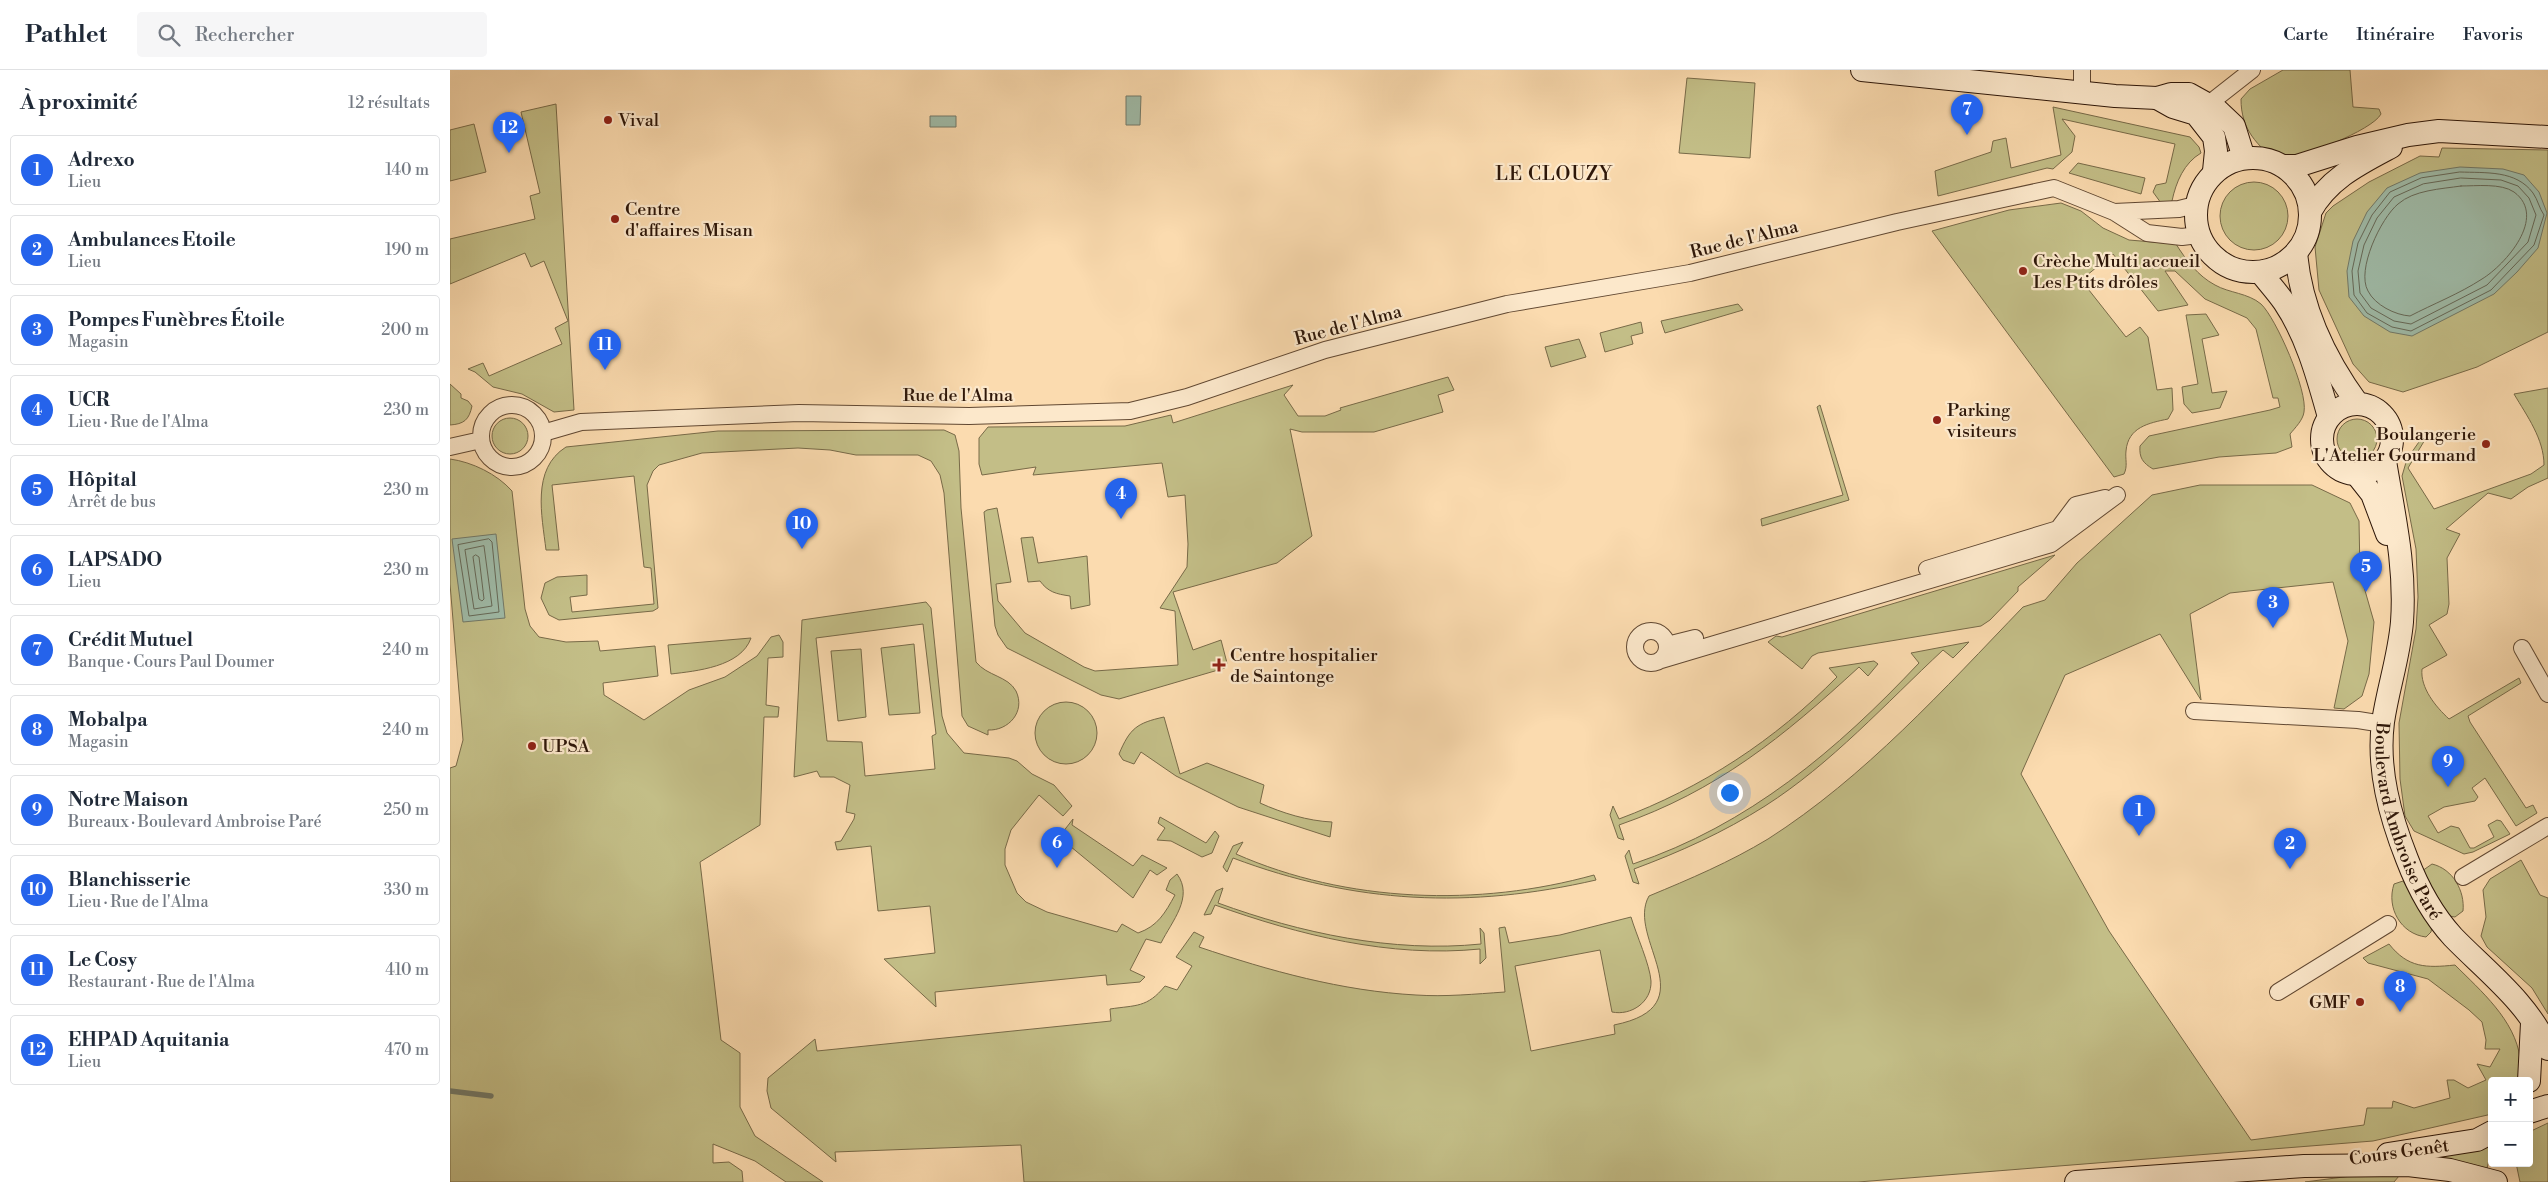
<!DOCTYPE html>
<html lang="fr">
<head>
<meta charset="utf-8">
<style>
	:root { --surface:#fff; --page:#f6f6f7; --text:#1f2937; --muted:#747a83; --line:#e0e1e3; --accent:#2563eb }
	body { margin:0; font-family:"Libre Bodoni",serif; background:var(--page); color:var(--text) }
	.controls { position:absolute; right:15px; bottom:15px; display:grid; overflow:hidden; border-radius:5px; box-shadow:0 5px 20px #0002 }
	.controls button { width:45px; height:45px; display:grid; place-items:center; padding:0; border:0; border-bottom:1px solid var(--line); background:var(--surface); color:var(--text); font:25px sans-serif }
	.you { position:absolute; left:1279px; top:722px; width:18px; height:18px; margin:-12px; border:4px solid #fff; border-radius:50%; background:#1a73e8; box-shadow:0 0 0 8px #1a73e833 }
	.badge { display:grid; place-items:center; width:32px; height:32px; border-radius:50%; background:var(--accent); color:#fff; font-size:16px; font-weight:700 }
	.pin { position:absolute; translate:-50% -41px; filter:drop-shadow(0 1px 2px #0008) }
	.pin::after { content:''; position:absolute; top:26px; width:18px; height:15px; background:inherit; clip-path:polygon(0 0,100% 0,50% 100%) }
	.list { margin:0; padding:0; list-style:none }
	h2 { display:flex; justify-content:space-between; align-items:center; height:65px; margin:0; padding:0 20px; font-size:21px }
	h2 small { font-size:16px; font-weight:400; color:var(--muted) }
	.list li { display:grid; grid-template-columns:32px 1fr auto; gap:15px; align-items:center; box-sizing:border-box; height:70px; margin:0 10px 10px; padding:0 10px; border:1px solid var(--line); border-radius:5px }
	.list b { display:block; font-size:19px; white-space:nowrap }
	.list p { margin:0; font-size:16px; white-space:nowrap; color:var(--muted) }
	.list em { font-size:16px; font-style:normal; color:var(--muted) }
	.icon { flex:none; width:28px; height:28px; fill:none; stroke:currentColor; stroke-width:2; stroke-linecap:round; stroke-linejoin:round }
	.map { position:relative; flex:none; width:2098px; height:1112px; overflow:hidden }
	header { display:flex; align-items:center; gap:30px; box-sizing:border-box; height:70px; padding:0 25px; background:var(--surface); border-bottom:1px solid var(--line) }
	header strong { font-size:24px }
	nav { display:flex; gap:28px; margin-inline-start:auto; font-size:18px }
	.search { width:350px; height:45px; background:var(--page); display:flex; align-items:center; gap:12px; box-sizing:border-box; padding:0 18px; border-radius:5px; color:var(--muted); font-size:19px }
	main { display:flex }
	aside { flex:1; background:var(--surface) }
	.map>svg:first-child { display:block }
	.green { fill:#c3be87; stroke:#786a48; fill-rule:evenodd }
	.water { fill:#9fbba8; stroke:#727968 }
	.lines { fill:none; stroke-linecap:round; stroke-linejoin:round }
	.shore { stroke:#666958; stroke-width:1 }
	.stream { stroke:#727968; stroke-width:5.5 }
	.street-casing { stroke:#614832; stroke-width:18 }
	.secondary-casing { stroke:#2e1709; stroke-width:24 }
	.street { stroke:#fce8cb; stroke-width:16 }
	.secondary { stroke:#fce8cb; stroke-width:22 }
	.poi-dot { fill:#8f2418; stroke:#fce8cb; stroke-width:2 }
	.labels { text-anchor:middle; stroke-width:4.5; stroke-linejoin:round; paint-order:stroke }
	.poi-label { font-size:18px; fill:#2e1709; stroke:#fce8cb; text-anchor:start }
	.street-label { font-size:18px; fill:#2e1709; stroke:#fce8cb }
	.neighbourhood-label { font-size:19px; letter-spacing:1px; fill:#2e1709; stroke:#fce8cb }
</style>
</head>
<body>
<header>
<strong>Pathlet</strong>
<div class="search"><svg class="icon" aria-label="search" viewBox="0 0 24 24"><circle cx="10" cy="10" r="6"/><path d="M15 15l6 6"/></svg>Rechercher</div>
<nav><a>Carte</a><a>Itinéraire</a><a>Favoris</a></nav>
</header>
<main>
<aside>
<h2>À proximité<small>12 résultats</small></h2>
<ul class="list">
<li><span class="badge">1</span><div><b>Adrexo</b><p>Lieu</p></div><em>140 m</em></li>
<li><span class="badge">2</span><div><b>Ambulances Etoile</b><p>Lieu</p></div><em>190 m</em></li>
<li><span class="badge">3</span><div><b>Pompes Funèbres Étoile</b><p>Magasin</p></div><em>200 m</em></li>
<li><span class="badge">4</span><div><b>UCR</b><p>Lieu · Rue de l'Alma</p></div><em>230 m</em></li>
<li><span class="badge">5</span><div><b>Hôpital</b><p>Arrêt de bus</p></div><em>230 m</em></li>
<li><span class="badge">6</span><div><b>LAPSADO</b><p>Lieu</p></div><em>230 m</em></li>
<li><span class="badge">7</span><div><b>Crédit Mutuel</b><p>Banque · Cours Paul Doumer</p></div><em>240 m</em></li>
<li><span class="badge">8</span><div><b>Mobalpa</b><p>Magasin</p></div><em>240 m</em></li>
<li><span class="badge">9</span><div><b>Notre Maison</b><p>Bureaux · Boulevard Ambroise Paré</p></div><em>250 m</em></li>
<li><span class="badge">10</span><div><b>Blanchisserie</b><p>Lieu · Rue de l'Alma</p></div><em>330 m</em></li>
<li><span class="badge">11</span><div><b>Le Cosy</b><p>Restaurant · Rue de l'Alma</p></div><em>410 m</em></li>
<li><span class="badge">12</span><div><b>EHPAD Aquitania</b><p>Lieu</p></div><em>470 m</em></li>
</ul>
</aside>
<div class="map">
<svg width="2098" height="1112" viewBox="0 0 2098 1112">
	<rect width="100%" height="100%" fill="#fbdbaf"/>
	<filter id="stains"><feTurbulence type="fractalNoise" baseFrequency=".004" numOctaves="4"/><feColorMatrix values="0 0 0 0 .2 0 0 0 0 .09 0 0 0 0 .02 0 0 0 .5 -.17"/></filter>
	<radialGradient id="worn" r=".72"><stop offset=".6" stop-color="#630" stop-opacity="0"/><stop offset="1" stop-color="#630" stop-opacity=".3"/></radialGradient>
	<path class="green" d="M1833,0H1900L1903,37L1929,39L1931,44C1922,61 1850,87 1830,94C1807,75 1791,60 1791,29L1800,19Z
		M1237,8L1305,13L1300,88L1229,83Z
		M106,34L124,340L104,342L72,324L43,317L25,302L18,299L33,293L39,306L112,274L105,258L118,251L94,191L81,197L75,183L0,214V169L85,149L80,126L90,123L71,42Z
		M1603,37L1740,67L1749,77L1751,83C1734,93 1726,112 1722,131L1718,133H1711L1703,122L1706,115L1716,113L1725,74L1612,49L1625,66L1622,82L1603,99L1597,98L1488,126L1485,101L1541,82L1543,71L1556,68L1561,98L1611,85Z
		M24,54L36,102L0,111V60Z
		M1992,78L2098,80V262L2027,297L1953,322L1919,312L1903,294L1869,220L1865,177L1876,143L1883,136L1919,112L1970,86L1989,87Z
		M1628,93L1695,108L1691,124L1619,103Z
		M1770 146a34 34 0 1 1 68 0a34 34 0 1 1-68 0Z
		M1611,133L1631,141L1653,158L1679,170L1726,174C1736,190 1748,206 1765,215C1779,223 1798,223 1811,234C1826,248 1858,321 1854,342C1853,350 1845,358 1840,364L1842,377L1826,383L1769,387L1703,399C1693,393 1689,388 1690,376L1699,366L1820,340L1830,337L1828,328H1823L1806,259L1797,248L1755,229L1725,201H1715L1738,235L1708,241L1663,184L1631,210L1676,267L1690,257L1698,267L1707,320L1722,318L1723,340L1718,349C1699,353 1678,357 1676,381C1675,389 1678,396 1674,404L1664,407L1482,161L1559,140Z
		M1288,234L1293,240L1215,263L1211,251Z
		M1756,244L1769,265L1752,269L1762,323L1777,321L1770,338L1742,343L1734,334L1732,317L1748,314L1736,245Z
		M1191,252L1193,263L1181,266L1183,274L1155,282L1150,263Z
		M1129,269L1136,287L1101,297L1095,277Z
		M998,307L1004,320L988,325L993,342L924,362H852L840,359L862,466L827,493L723,522L743,580L771,570L777,593L775,598L669,629L651,625L557,578L548,565L545,556L534,442L537,440L547,438L561,512L546,514L548,531L575,563L634,597L645,601L728,595L725,541L710,538L737,497L738,474L735,425L718,427L712,393L583,405L586,397L532,405L529,394V368L538,357L675,356L721,345L723,353L843,315L834,325L848,346H875L891,340L890,338Z
		M0,314L11,324V328L18,331L22,336C19,350 14,354 0,355Z
		M2098,318V408L2078,417L2061,429L2038,423L1996,459L2010,464L1997,488L1999,534L1997,544L1979,555L1997,585L1972,599C1970,618 1986,637 1999,649L2069,608L2071,613L2018,646L2020,652L2076,738L2083,735L2087,743L2066,756L2035,708L2022,718L2028,727L2025,731L1994,737L1978,746L1988,763L2001,756L2009,758L2020,778H2024L2044,767L2038,755L2047,750L2051,751L2060,764L2023,782L2014,784L1964,761L1955,746L1950,709L1949,653L1966,559L1968,527L1966,479L1952,406L1957,389L1971,369L1979,363L1958,398L1984,439L2081,404L2094,395C2094,369 2077,346 2064,324Z
		M1370,335L1399,430L1312,456L1311,449L1393,425L1367,337Z
		M42 366a18 18 0 1 1 36 0a18 18 0 1 1-36 0Z
		M1887 369a20 20 0 1 1 40 0a20 20 0 1 1-40 0Z
		M494,360L505,365L509,381L511,438L526,592C537,606 558,606 566,621C576,642 558,661 538,660V665L518,656L512,646L494,423L490,405L481,391L468,385H406L380,380L348,378L252,383L209,395L203,401L197,415L208,538L203,541L109,550L99,545L91,528L95,513L107,507L137,505V525L120,527L122,542L204,534L201,498L194,497L184,406L102,415L109,480H96C92,446 81,399 116,377L268,361Z
		M0,389C22,392 47,404 62,421L75,539L80,556L89,567L116,572L148,571L150,581L205,576L208,606L153,613L154,625L194,650L239,620L275,607L307,586L321,567L329,565L333,572V587L318,588L316,635L329,637L328,647H314L310,755L250,792L271,970L290,983V1037L305,1066L373,1112H336L305,1091L263,1074V1093L279,1092L292,1101L293,1112H0V698L6,696L13,670L0,514Z
		M1750,415H1862L1900,433L1909,451L1910,503L1924,552L1919,604L1912,626L1894,639L1884,638L1898,571L1883,512L1780,523L1740,544L1751,630L1710,564L1615,605L1571,704L1659,861L1801,1070L1914,1055L1917,1038H1942L1943,1031L1964,1038L2000,1028L1997,1010H2004L2018,1018L2036,1010L2027,994L2040,997L2050,979H2035L2036,970L2032,952L2019,940L1978,909L1918,893L1913,888L1939,874C1958,898 1976,898 2005,895C2031,921 2065,950 2070,988C2071,995 2069,1003 2068,1011H2042V1044L1923,1071L1408,1112H574L571,1075L385,1082L386,1092L321,1038L317,1021L318,1008L365,969L367,981L661,951L660,939C686,935 697,938 715,916L727,920L742,896L726,887L744,862L754,867L749,877C820,901 892,921 966,925C995,927 1025,924 1055,922L1049,858L1055,857L1059,873L1110,865L1181,847C1186,864 1200,895 1201,911C1202,932 1181,946 1162,942L1150,880L1065,896L1081,981L1165,964L1164,955C1259,936 1175,868 1199,826C1240,809 1280,792 1318,769C1415,707 1494,619 1573,537L1595,530L1627,493L1702,425Z
		M583,467L588,493L637,486L640,535L621,539L620,526C606,524 598,522 590,511L578,512L571,468Z
		M1605,485L1568,517V521L1540,550L1531,556L1368,583L1362,586L1352,599L1318,572L1326,566L1332,567Z
		M476,532L481,538L492,646L497,663L514,683L559,688L567,691L582,704L604,715L622,736L613,746L589,725L561,760L555,779V795L567,823L576,832L597,842L667,862L672,854L688,863C708,856 715,843 725,825L716,820L720,810L727,804C744,827 722,851 711,873L696,869L680,900L695,907L690,912L657,915L656,905L485,922L486,937L434,889L485,883L480,836L428,841L421,776L387,780L385,772L391,771L404,749L405,744L396,742L400,715L384,707H370L367,701L344,707L352,550ZM473,554L486,664L482,666L485,699L415,706L412,672L377,671L366,568Z
		M301,568C291,597 246,601 221,604L218,575Z
		M1519,572L1503,588L1493,580C1436,633 1381,694 1315,736C1274,762 1230,782 1184,799L1189,814L1183,812L1175,786L1179,780L1183,794C1299,755 1387,680 1469,593L1461,583Z
		M464,574L470,643L439,645L431,578Z
		M411,579L416,647L388,651L381,581Z
		M1424,591L1428,594L1418,606L1409,597C1333,667 1267,721 1169,755L1174,770L1168,768L1160,745L1163,736L1169,749C1252,718 1325,670 1387,607L1379,598Z
		M585 663a31 31 0 1 1 62 0a31 31 0 1 1-62 0Z
		M714,647L730,704L757,693L814,715L810,733C832,743 858,751 882,752L880,767L788,737L726,706L691,682L684,694L673,690L669,684C680,658 687,653 714,647Z
		M710,747L756,773L765,761L769,766L762,783L752,787L721,771L707,770L715,758L708,753Z
		M623,749L622,755L683,796L692,785L717,798L707,805L700,800L683,828L609,767Z
		M793,772L786,784C897,833 1029,837 1144,805L1146,810C1020,839 905,834 783,788L777,802L773,797L783,776Z
		M2071,790L2090,825L2098,828V944L2082,918L2037,877L2031,866L2036,847L2033,820L2040,809Z
		M1982,794C2003,799 2015,821 2013,841L2005,847L1999,846L1972,801Z
		M1953,811L1982,856L1981,862L1976,867C1951,864 1936,838 1944,814Z
		M773,818L768,833C850,863 943,883 1031,874L1030,858L1034,863L1036,888L1030,894V879C940,888 849,865 765,835L761,844L754,845L766,821Z
		M2098,1053V1112H2070L2066,1093H2079V1062Z
		M2042,1076L2036,1103L1980,1086L2030,1080Z
		M1924,1103L1949,1106L1944,1112H1855Z"/>
	<path class="water" d="M676,26H691L690,55H676Z
		M480,46H506V57H480Z
		M2010,97L2053,99L2074,105L2089,122L2097,143L2088,178L2067,202L2044,224L1962,266L1940,262L1914,246L1899,227L1897,201L1903,171L1917,142L1937,118L1970,103Z
		M46,464L55,548L13,552L2,469Z"/>
	<g class="lines">
		<path class="shore" d="M2010,102C2036,103 2066,100 2083,123C2088,130 2089,138 2094,145L2084,175L2041,220L1961,261L1942,257L1917,243L1904,225L1902,201L1908,173L1922,145L1940,122L1971,108Z
			M2011,108L2051,110L2068,116L2079,128L2086,145L2078,172L2037,215L1961,254L1944,251L1921,238L1910,223L1908,201L1914,175L1927,148L1944,127L1973,114Z
			M2011,116C2026,116 2051,113 2064,122C2098,147 2055,195 2032,209C2009,224 1983,234 1960,246C1945,245 1925,235 1918,221C1906,200 1931,148 1948,134C1964,120 1991,119 2011,116Z
			M39,469L42,472L49,542L19,546L8,475Z
			M34,476L42,536L24,539L15,480Z
			M26,485L29,487L34,529L32,531L29,529L23,487Z"/>
		<path class="stream" d="M0,1021L41,1026"/>
		<g class="street-casing">
			<path id="street" d="M1632,23V0
				M1751,40L1802,0
				M1664,142L1729,139L1745,135
				M31 366a31 31 0 1 1 62 0a31 31 0 1 1-62 0Z
				M93,363L131,352L349,343L519,346L680,341L737,327L875,280L1057,234L1240,203L1447,152L1604,118L1664,142L1697,163L1732,167L1748,165
				M0,377L31,370
				M1477,499L1608,459L1626,435L1655,428
				M1185 577a16 16 0 1 1 32 0a16 16 0 1 1-32 0Z
				M1217,575L1245,568
				M2072,578L2098,624
				M1211,590L1601,474L1667,425
				M1744,641L1908,650L1933,654
				M2013,807L2098,756
				M1828,922L1938,854"/>
		</g>
		<g class="secondary-casing">
			<g id="secondary">
				<path d="M1412,0L1665,26L1707,28L1721,24H1739L1766,39L1784,56L1794,88"/>
				<path d="M1707,28L1723,37L1746,44L1764,67L1766,81L1764,101"/>
				<circle cx="1803" cy="145" r="57"/>
				<path d="M1835,96H1847L1907,77L1958,65L1989,61L2098,67"/>
				<path d="M1860,142C1878,109 1909,94 1941,77"/>
				<path d="M1846,183C1851,239 1875,289 1908,334"/>
				<path d="M1810,202C1818,212 1827,222 1834,232C1857,266 1868,308 1879,347"/>
				<circle cx="1907" cy="369" r="35"/>
				<path id="s1" d="M1935,391C1944,446 1956,496 1952,552C1949,587 1938,618 1933,652C1927,699 1940,746 1957,789C1968,818 1982,844 2003,867C2036,901 2080,934 2098,979"/>
				<path d="M1907,405L1922,424L1937,464"/>
				<path d="M2079,1011L2082,953"/>
				<path d="M2079,1042L2098,1036"/>
				<path d="M1938,1084L2027,1070L2042,1062"/>
				<path d="M1626,1112L1854,1096L1958,1095L2000,1100L2046,1112"/>
			</g>
		</g>
		<use href="#street" class="street"/>
		<use href="#secondary" class="secondary"/>
	</g>
	<g class="poi-dot">
		<circle cx="158" cy="50" r="5"/>
		<circle cx="165" cy="149" r="5"/>
		<circle cx="1573" cy="201" r="5"/>
		<circle cx="1487" cy="350" r="5"/>
		<circle cx="2036" cy="374" r="5"/>
		<path d="M766.5 587.5h5v5h5v5h-5v5h-5v-5h-5v-5h5z"/>
		<circle cx="82" cy="676" r="5"/>
		<circle cx="1910" cy="932" r="5"/>
	</g>
	<g class="labels">
		<g class="poi-label">
			<text x="168" y="56">Vival</text>
			<text x="175" y="145">Centre<tspan x="175" dy="21">d'affaires Misan</tspan></text>
			<text x="1583" y="197">Crèche Multi accueil<tspan x="1583" dy="21">Les Ptits drôles</tspan></text>
			<text x="1497" y="346">Parking<tspan x="1497" dy="21">visiteurs</tspan></text>
			<text x="2026" y="370" text-anchor="end">Boulangerie<tspan x="2026" dy="21">L'Atelier Gourmand</tspan></text>
			<text x="780" y="591">Centre hospitalier<tspan x="780" dy="21">de Saintonge</tspan></text>
			<text x="92" y="682">UPSA</text>
			<text x="1900" y="938" text-anchor="end">GMF</text>
		</g>
		<g class="street-label">
			<text transform="translate(1294 169) rotate(-14)" y="6">Rue de l'Alma</text>
			<text transform="translate(898 255) rotate(-15)" y="6">Rue de l'Alma</text>
			<text x="508" y="331">Rue de l'Alma</text>
			<text dy="6" stroke="none"><textPath href="#s1" startOffset="368">Boulevard Ambroise Paré</textPath></text>
			<text transform="translate(1949 1082) rotate(-8)" y="6">Cours Genêt</text>
		</g>
		<g class="neighbourhood-label">
			<text x="1104" y="110">LE CLOUZY</text>
		</g>
	</g>
	<rect width="100%" height="100%" filter="url(#stains)"/>
	<rect width="100%" height="100%" fill="url(#worn)"/>
</svg>
<div class="controls">
<button>+</button>
<button>−</button>
</div>
<div class="you"></div>
<div class="pin badge" style="left:1689px;top:766px">1</div>
<div class="pin badge" style="left:1840px;top:799px">2</div>
<div class="pin badge" style="left:1823px;top:558px">3</div>
<div class="pin badge" style="left:671px;top:449px">4</div>
<div class="pin badge" style="left:1916px;top:522px">5</div>
<div class="pin badge" style="left:607px;top:798px">6</div>
<div class="pin badge" style="left:1517px;top:65px">7</div>
<div class="pin badge" style="left:1950px;top:942px">8</div>
<div class="pin badge" style="left:1998px;top:717px">9</div>
<div class="pin badge" style="left:352px;top:479px">10</div>
<div class="pin badge" style="left:155px;top:300px">11</div>
<div class="pin badge" style="left:59px;top:83px">12</div>
</div>
</main>
</body>
</html>
